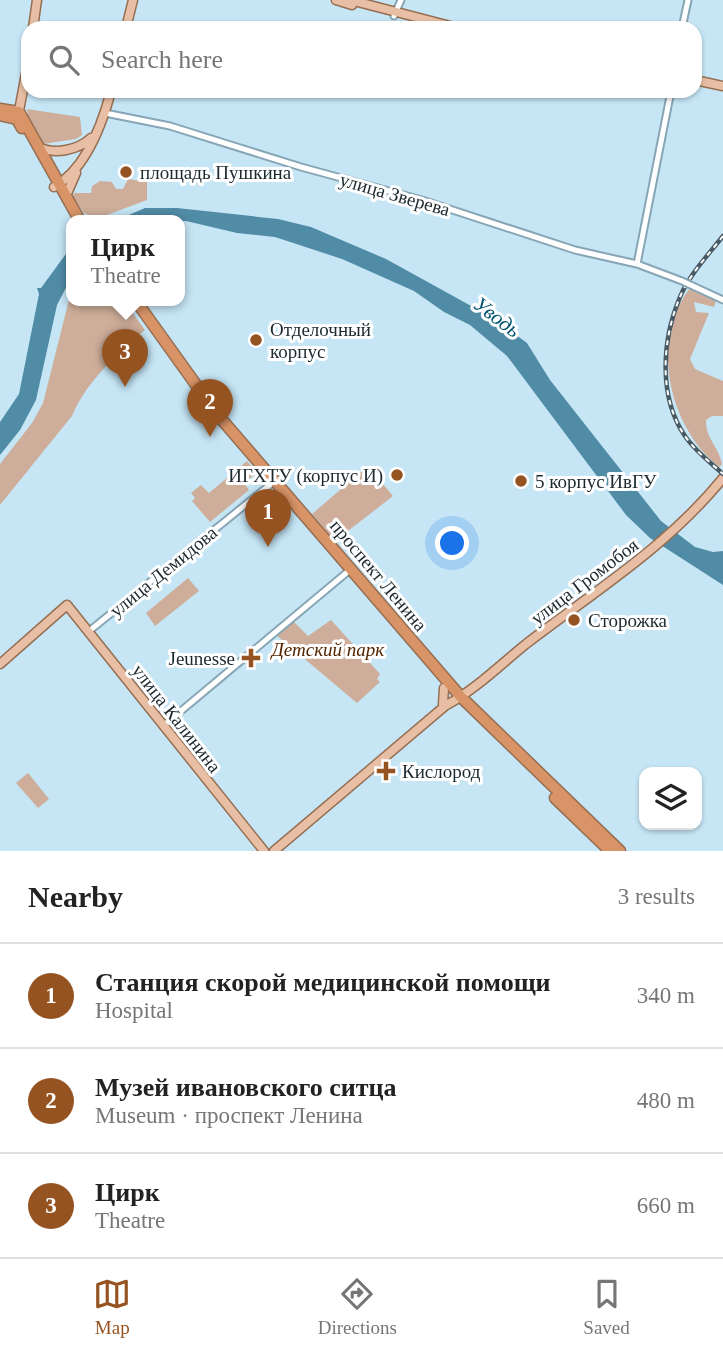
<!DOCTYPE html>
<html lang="en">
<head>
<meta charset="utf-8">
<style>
	:root { --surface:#fff; --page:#f6f6f6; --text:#222; --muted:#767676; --line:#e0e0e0; --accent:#955321 }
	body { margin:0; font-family:Georgia,serif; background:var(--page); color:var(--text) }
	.controls { position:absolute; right:21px; bottom:21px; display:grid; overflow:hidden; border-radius:14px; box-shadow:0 2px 5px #0004 }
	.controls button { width:63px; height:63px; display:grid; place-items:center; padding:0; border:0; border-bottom:2px solid var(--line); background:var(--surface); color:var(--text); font:35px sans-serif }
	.you { position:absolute; left:453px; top:544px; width:24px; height:24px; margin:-18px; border:5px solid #fff; border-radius:50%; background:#1a73e8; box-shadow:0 0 0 10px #1a73e833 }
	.badge { display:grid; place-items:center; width:46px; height:46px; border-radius:50%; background:var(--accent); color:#fff; font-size:23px; font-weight:700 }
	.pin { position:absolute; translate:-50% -58px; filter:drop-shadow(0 2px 4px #0008) }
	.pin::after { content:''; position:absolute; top:37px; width:24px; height:21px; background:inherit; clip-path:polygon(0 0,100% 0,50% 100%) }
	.popup { position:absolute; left:66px; top:215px; width:119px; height:91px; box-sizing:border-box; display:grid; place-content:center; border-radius:14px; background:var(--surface); filter:drop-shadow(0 2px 5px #0005); font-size:23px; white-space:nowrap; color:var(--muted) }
	.popup b { font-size:26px; color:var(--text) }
	.popup::after { content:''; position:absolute; left:50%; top:100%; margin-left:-14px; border:14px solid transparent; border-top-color:var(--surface) }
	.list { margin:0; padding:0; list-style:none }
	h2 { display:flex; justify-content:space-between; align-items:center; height:91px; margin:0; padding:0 28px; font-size:30px }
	h2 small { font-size:23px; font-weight:400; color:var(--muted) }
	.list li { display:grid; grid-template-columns:46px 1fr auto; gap:21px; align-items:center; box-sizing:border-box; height:105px; padding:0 28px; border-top:2px solid var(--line) }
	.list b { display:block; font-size:26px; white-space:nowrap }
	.list p { margin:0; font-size:23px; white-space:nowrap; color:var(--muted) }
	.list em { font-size:23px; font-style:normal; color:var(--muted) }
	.icon { flex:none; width:38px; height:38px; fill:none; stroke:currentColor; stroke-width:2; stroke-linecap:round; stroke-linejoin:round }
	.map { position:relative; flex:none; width:723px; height:851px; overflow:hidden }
	.search { position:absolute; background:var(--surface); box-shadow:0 2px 5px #0004; left:21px; right:21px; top:21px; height:77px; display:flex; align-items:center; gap:18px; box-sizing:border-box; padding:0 24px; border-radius:21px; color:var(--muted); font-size:26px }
	.sheet { height:406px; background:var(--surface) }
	nav { display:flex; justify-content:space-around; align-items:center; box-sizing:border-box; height:98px; border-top:2px solid var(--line); background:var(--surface); font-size:19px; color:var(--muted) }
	nav a { display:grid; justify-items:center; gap:4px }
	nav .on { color:var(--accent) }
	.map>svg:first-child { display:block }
	.green { fill:#ceae9a }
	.water { fill:#518ca7 }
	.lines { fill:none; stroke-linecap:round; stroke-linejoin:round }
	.minor-casing { stroke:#87a6b5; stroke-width:9 }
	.major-casing { stroke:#966f53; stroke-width:11 }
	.highway-casing { stroke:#966f53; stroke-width:13 }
	.minor { stroke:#fff; stroke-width:5 }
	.major { stroke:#e8bfa4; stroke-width:8 }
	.highway { stroke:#d89467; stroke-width:10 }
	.rail-casing { stroke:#485a63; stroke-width:4.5 }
	.rail { stroke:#fff; stroke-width:2; stroke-dasharray:5; stroke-linecap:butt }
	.minor-bridge-casing { stroke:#87a6b5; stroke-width:9; stroke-linecap:butt }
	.minor-bridge { stroke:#fff; stroke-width:5 }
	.poi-dot { fill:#955321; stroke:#fff; stroke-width:2.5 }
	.labels { text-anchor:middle; stroke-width:6; stroke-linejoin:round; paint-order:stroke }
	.poi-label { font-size:19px; fill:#1c292f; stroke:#fff; text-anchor:start }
	.street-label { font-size:19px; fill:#1c292f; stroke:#fff }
	.park-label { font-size:19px; font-style:italic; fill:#542600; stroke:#fff }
	.water-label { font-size:21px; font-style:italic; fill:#005471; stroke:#fff }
</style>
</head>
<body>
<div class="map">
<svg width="723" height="851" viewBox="0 0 723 851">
	<rect width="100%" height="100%" fill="#c6e6f6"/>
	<path class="green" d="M27,109L80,117L82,135L76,139L43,144L28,116Z
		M128,179L147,182V200L96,219L84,213L73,197L74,193H91L92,186L100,181L112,182L116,189H123Z
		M690,288L716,301L714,307L694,302L696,312L709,313L690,359L695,369L723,381V416H712L706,420C705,438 719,447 722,464L719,467C669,428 649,341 690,288Z
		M71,292V301H124L145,330C117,354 86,382 72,416L0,505V464L32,423L43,403Z
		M247,461L257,473L244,483L249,490L210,522L192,501L195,498L191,493L201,485L209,493Z
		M368,466L393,496L335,541L312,514Z
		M188,578L199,591L155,626L146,613Z
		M292,620L308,636L331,620L380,674L377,679L380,682L357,703L275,634Z
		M28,773L49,799L38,808L16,783Z"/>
	<path class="water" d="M145,208H177L278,219L311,227L386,259L493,318L527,343L550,380L661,521L695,547L713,552L723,551V585L650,538L626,515L507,356L470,325L444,312L414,291L342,259L275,237L237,233L186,221H115Z
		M71,247V278L57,305L36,400L20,430L0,455V422L19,394L39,294L37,288H41Z"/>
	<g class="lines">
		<g class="minor-casing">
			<path id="minor" d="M394,16L401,0
				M682,28L688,0
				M105,113L170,126L301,167L422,200L575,250L637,264L682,281
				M637,264L671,91
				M695,287L723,300
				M88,632L271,484
				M163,726L351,569"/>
		</g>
		<g class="major-casing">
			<path id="major" d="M336,0L352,5
				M350,0L458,28
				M33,28L37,0
				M126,28L133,0
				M695,80L723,86
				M18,116L28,63
				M38,147C55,155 78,150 91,138
				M54,187C86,169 102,125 111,91
				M66,196L76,173
				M0,664L67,605L264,851
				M443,704L444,688
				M274,851L445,706C475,690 500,665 526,644C595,591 668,546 723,478"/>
		</g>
		<g class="highway-casing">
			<path id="highway" d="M0,109L19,112L80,221
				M0,115L17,119L22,128
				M136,301L217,414L461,697L620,851
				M555,798L610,851"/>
		</g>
		<use href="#minor" class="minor"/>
		<use href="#major" class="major"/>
		<use href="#highway" class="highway"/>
		<g class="rail-casing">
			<path id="rail" d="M723,236C709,254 689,275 680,297C662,339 658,397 685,436C695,451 710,462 723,474"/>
		</g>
		<use href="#rail" class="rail"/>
		<g class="minor-bridge-casing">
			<path id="minor-bridge" d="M682,281L695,287"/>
		</g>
		<use href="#minor-bridge" class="minor-bridge"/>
	</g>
	<g class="poi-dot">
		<circle cx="126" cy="172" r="7"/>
		<circle cx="256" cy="340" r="7"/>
		<circle cx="397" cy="475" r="7"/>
		<circle cx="521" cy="481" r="7"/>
		<circle cx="574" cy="620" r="7"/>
		<path d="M247.5 647.5h7v7h7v7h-7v7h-7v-7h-7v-7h7z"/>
		<path d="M382.5 760.5h7v7h7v7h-7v7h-7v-7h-7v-7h7z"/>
	</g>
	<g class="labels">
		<g class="poi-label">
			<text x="140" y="179">площадь Пушкина</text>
			<text x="270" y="336">Отделочный<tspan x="270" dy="22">корпус</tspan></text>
			<text x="383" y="482" text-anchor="end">ИГХТУ (корпус И)</text>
			<text x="535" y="488">5 корпус ИвГУ</text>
			<text x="588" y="627">Сторожка</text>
			<text x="235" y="665" text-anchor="end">Jeunesse</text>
			<text x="402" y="778">Кислород</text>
		</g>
		<g class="street-label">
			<text transform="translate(395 194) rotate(16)" y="7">улица Зверева</text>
			<text transform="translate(163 571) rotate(-39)" y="7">улица Демидова</text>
			<text transform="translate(379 575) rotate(50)" y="7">проспект Ленина</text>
			<text transform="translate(584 581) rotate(-37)" y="7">улица Громобоя</text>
			<text transform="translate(177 718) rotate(52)" y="7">улица Калинина</text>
		</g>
		<g class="park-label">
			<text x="328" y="656">Детский парк</text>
		</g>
		<g class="water-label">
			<text transform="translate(497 317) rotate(37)" y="7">Уводь</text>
		</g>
	</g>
</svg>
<div class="controls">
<button><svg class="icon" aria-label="layers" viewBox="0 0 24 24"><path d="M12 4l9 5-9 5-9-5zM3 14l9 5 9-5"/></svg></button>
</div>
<div class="you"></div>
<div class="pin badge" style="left:268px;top:547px">1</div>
<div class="pin badge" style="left:210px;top:437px">2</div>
<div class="pin badge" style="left:125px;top:387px">3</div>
<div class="popup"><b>Цирк</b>Theatre</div>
<div class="search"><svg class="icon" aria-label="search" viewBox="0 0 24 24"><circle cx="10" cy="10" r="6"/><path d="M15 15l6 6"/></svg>Search here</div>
</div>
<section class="sheet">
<h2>Nearby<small>3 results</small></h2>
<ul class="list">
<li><span class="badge">1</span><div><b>Станция скорой медицинской помощи</b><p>Hospital</p></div><em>340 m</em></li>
<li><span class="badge">2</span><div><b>Музей ивановского ситца</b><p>Museum · проспект Ленина</p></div><em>480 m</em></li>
<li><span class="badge">3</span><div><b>Цирк</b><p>Theatre</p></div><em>660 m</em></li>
</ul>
</section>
<nav>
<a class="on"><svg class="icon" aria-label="map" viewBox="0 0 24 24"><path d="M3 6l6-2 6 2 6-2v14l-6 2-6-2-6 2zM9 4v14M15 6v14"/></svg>Map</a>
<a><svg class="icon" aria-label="directions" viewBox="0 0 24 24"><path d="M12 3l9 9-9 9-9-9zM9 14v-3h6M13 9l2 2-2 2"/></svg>Directions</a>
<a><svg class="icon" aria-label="saved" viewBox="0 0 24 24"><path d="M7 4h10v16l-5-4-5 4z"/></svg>Saved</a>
</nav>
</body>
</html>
